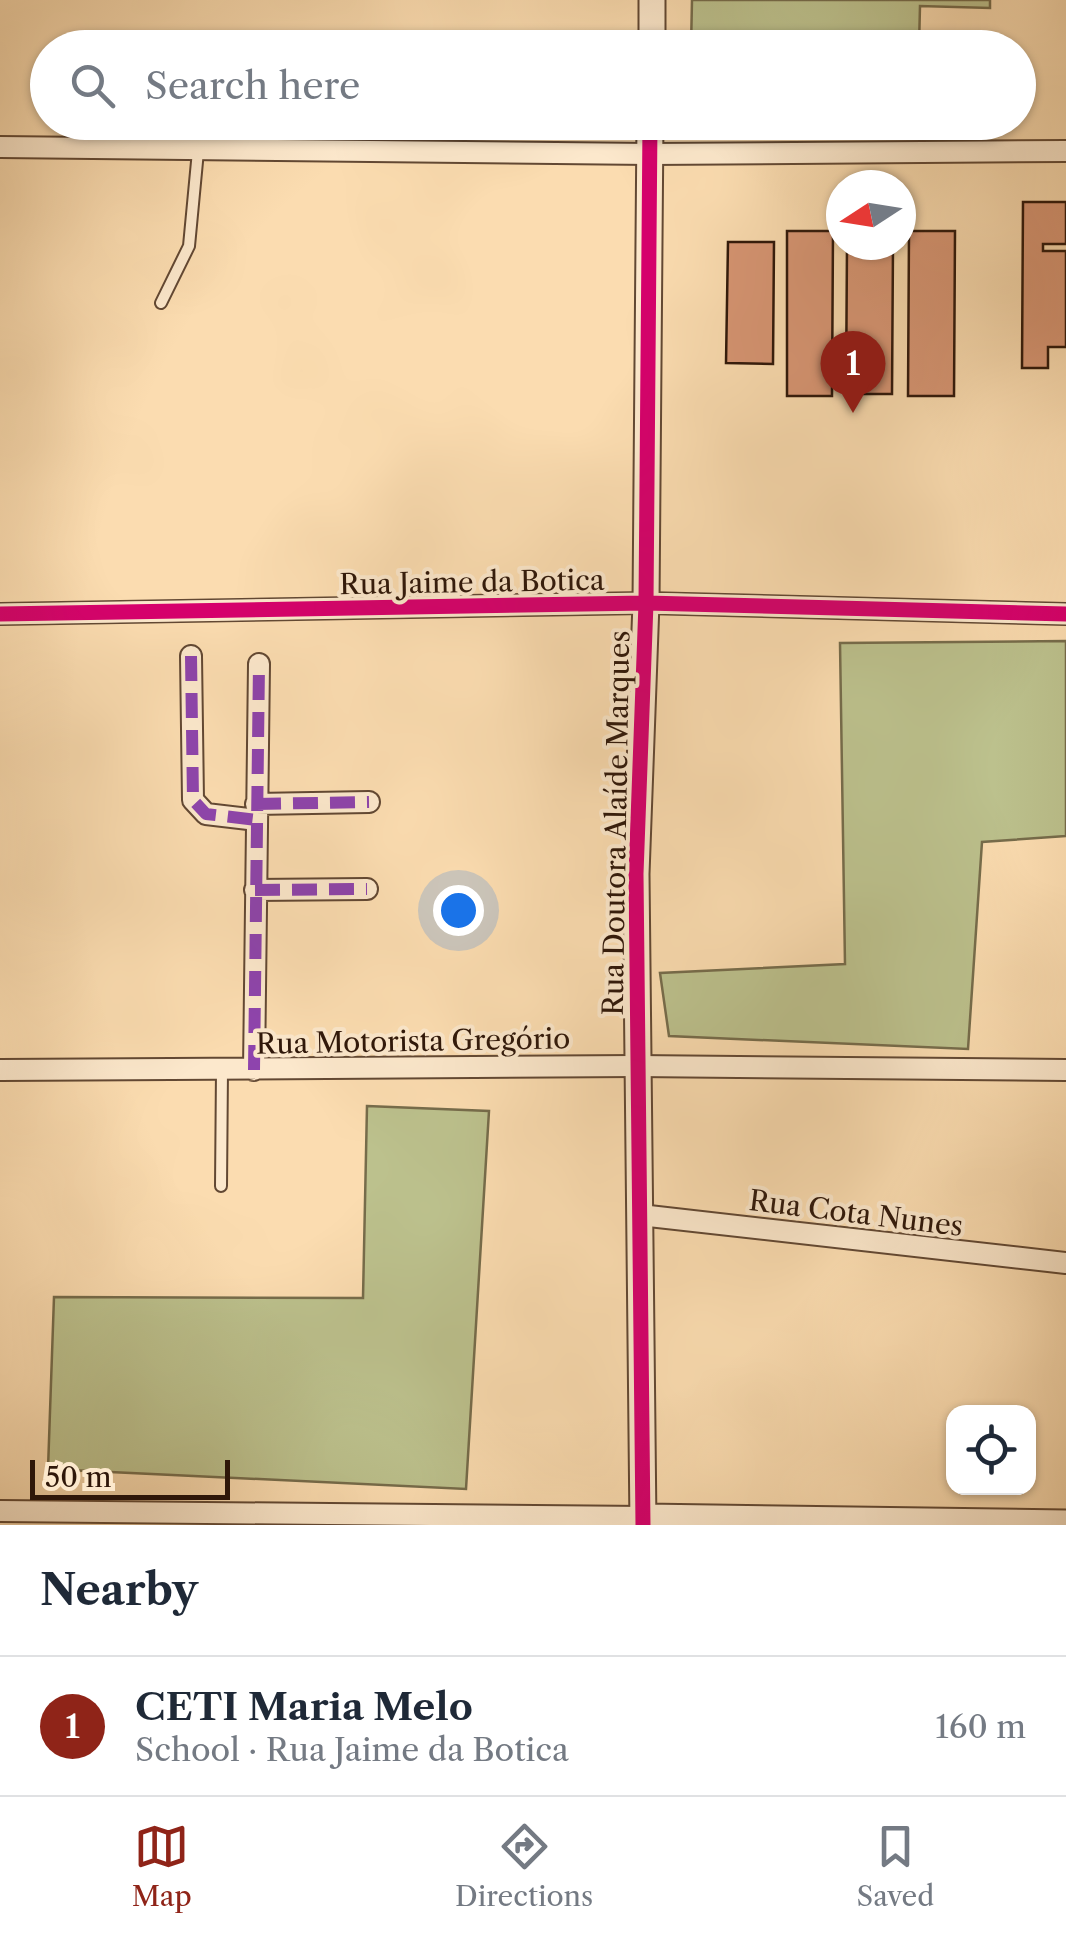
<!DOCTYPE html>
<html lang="en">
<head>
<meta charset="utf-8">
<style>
	:root { --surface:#fff; --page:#f6f6f7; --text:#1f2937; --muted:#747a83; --line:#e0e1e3; --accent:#8f2418 }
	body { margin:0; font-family:"Libre Caslon Text",serif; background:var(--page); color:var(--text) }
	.controls { position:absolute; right:30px; bottom:30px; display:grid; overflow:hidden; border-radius:20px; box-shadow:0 2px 8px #0004 }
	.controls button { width:90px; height:90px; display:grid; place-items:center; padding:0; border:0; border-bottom:2px solid var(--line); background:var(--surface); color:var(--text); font:50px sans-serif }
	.compass { position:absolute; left:826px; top:170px; width:90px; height:90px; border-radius:50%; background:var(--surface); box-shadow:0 2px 8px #0004; rotate:258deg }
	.scale { position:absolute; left:30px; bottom:25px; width:200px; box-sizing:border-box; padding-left:10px; border:5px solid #2f1709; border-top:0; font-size:28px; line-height:35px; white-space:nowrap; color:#2f1709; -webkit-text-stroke:8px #fce8cc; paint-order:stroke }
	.you { position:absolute; left:458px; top:910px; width:35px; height:35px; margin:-25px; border:8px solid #fff; border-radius:50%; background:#1a73e8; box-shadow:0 0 0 15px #1a73e833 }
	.badge { display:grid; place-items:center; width:65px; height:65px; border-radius:50%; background:var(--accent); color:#fff; font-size:32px; font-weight:700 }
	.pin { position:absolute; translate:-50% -82px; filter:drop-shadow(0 2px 5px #0008) }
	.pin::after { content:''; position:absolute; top:52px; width:35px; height:30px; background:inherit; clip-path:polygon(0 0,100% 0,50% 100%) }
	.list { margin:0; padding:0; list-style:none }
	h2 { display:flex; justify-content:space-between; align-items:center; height:130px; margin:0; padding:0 40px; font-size:42px }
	h2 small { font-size:32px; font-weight:400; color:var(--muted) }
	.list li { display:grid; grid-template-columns:65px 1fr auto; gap:30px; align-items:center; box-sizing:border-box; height:140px; padding:0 40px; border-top:2px solid var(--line) }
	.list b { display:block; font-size:38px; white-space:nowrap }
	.list p { margin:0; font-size:32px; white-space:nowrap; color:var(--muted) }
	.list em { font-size:32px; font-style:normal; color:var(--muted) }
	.icon { flex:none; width:55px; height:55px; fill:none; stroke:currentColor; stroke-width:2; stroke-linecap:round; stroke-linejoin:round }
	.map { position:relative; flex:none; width:1066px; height:1525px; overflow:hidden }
	.search { position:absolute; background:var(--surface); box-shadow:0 2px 8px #0004; left:30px; right:30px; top:30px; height:110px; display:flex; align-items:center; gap:25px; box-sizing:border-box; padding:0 35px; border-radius:55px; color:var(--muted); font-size:38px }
	.sheet { height:270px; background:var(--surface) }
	nav { display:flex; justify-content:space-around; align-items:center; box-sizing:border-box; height:140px; border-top:2px solid var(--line); background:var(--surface); font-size:28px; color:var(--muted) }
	nav a { display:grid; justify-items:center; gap:5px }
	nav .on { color:var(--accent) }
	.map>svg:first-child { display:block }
	.green { fill:#bcc18d; stroke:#766c4b; stroke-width:2.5 }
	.building { fill:#d79573; stroke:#2f1709; stroke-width:2.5 }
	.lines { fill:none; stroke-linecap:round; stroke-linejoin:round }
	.service-casing { stroke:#624833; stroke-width:14 }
	.minor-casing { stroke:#624833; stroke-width:24 }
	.tertiary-casing { stroke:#624833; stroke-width:29 }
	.service { stroke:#fce8cc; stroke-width:10 }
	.minor { stroke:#fce8cc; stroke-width:20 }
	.tertiary { stroke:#fce8cc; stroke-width:25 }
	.quiet { stroke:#8e44ad; stroke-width:12; stroke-dasharray:25 12; stroke-linecap:butt }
	.cycleway-casing { stroke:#fce8cc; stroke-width:21 }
	.cycleway { stroke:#d6006c; stroke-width:15 }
	.labels { text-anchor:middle; stroke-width:8; stroke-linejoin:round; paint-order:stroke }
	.street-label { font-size:28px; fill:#2f1709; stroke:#fce8cc }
</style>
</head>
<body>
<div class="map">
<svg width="1066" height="1525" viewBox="0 0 1066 1525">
	<rect width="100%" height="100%" fill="#fbdcb0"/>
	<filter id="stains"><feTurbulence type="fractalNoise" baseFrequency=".002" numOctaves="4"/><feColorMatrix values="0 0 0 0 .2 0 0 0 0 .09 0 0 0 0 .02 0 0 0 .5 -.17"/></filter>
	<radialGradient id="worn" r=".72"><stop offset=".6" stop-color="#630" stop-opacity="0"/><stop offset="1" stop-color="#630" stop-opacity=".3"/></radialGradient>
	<path class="green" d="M692,0H990V8L920,6L919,47L691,48Z
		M1066,641V836L982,842L968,1049L669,1036L660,973L845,964L840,643Z
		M367,1106L489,1111L466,1489L48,1469L54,1297L363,1298Z"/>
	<path class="building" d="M1023,202H1066V244H1043V251H1066V347H1048V368H1022Z
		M787,231H833L832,396H787Z
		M909,231H955L954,396H908Z
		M728,242H774L773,364L726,363Z
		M847,245H893L892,394H846Z"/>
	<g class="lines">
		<g class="service-casing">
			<path id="service" d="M161,303L189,246L198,151
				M221,1186L222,1070"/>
		</g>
		<g class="minor-casing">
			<path id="minor" d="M0,147L650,154L1066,151
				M0,614L646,603L1066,614
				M191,656L193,800L206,814L257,820
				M256,804L369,802
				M255,890L367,889
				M0,1070L637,1066L1066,1070
				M254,1070L259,664
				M640,1215L1066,1263
				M0,1511L645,1517"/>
		</g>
		<g class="tertiary-casing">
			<path id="tertiary" d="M652,48V0
				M645,1517L1066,1523
				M643,1525L636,874L646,603L650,122"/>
		</g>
		<use href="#service" class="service"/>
		<use href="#minor" class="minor"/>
		<use href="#tertiary" class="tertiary"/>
		<path class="quiet" d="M191,656L193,800L206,814L257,820
			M256,804L369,802
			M255,890L367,889
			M254,1070L259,664"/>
		<g class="cycleway-casing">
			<path id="cycleway" d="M0,614L646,603L1066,614
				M643,1525L636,874L646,603L650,122"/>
		</g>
		<use href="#cycleway" class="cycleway"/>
	</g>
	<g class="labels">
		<g class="street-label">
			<text transform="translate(472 582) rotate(-1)" y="10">Rua Jaime da Botica</text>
			<text transform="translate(616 823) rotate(-89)" y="10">Rua Doutora Alaíde Marques</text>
			<text transform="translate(413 1041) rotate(-1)" y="10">Rua Motorista Gregório</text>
			<text transform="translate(856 1213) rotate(7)" y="10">Rua Cota Nunes</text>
		</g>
	</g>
	<rect width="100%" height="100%" filter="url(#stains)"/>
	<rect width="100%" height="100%" fill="url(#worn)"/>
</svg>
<div class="controls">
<button><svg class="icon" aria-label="locate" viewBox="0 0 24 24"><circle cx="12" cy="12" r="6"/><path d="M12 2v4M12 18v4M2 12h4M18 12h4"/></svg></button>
</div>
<svg class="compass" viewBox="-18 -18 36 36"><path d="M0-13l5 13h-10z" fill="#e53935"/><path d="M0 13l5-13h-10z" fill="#747a83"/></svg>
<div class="scale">50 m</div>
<div class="you"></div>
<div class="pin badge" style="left:853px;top:413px">1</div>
<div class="search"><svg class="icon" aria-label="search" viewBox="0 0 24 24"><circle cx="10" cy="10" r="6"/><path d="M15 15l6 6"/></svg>Search here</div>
</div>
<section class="sheet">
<h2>Nearby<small></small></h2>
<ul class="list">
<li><span class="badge">1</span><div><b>CETI Maria Melo</b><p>School · Rua Jaime da Botica</p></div><em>160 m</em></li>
</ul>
</section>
<nav>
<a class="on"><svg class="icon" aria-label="map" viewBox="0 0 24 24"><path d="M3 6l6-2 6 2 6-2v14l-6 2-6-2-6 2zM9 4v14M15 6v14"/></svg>Map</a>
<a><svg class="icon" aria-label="directions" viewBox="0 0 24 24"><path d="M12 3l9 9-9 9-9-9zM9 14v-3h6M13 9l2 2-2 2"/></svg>Directions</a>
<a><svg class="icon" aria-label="saved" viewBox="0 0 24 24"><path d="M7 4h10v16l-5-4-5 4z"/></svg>Saved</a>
</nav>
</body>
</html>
